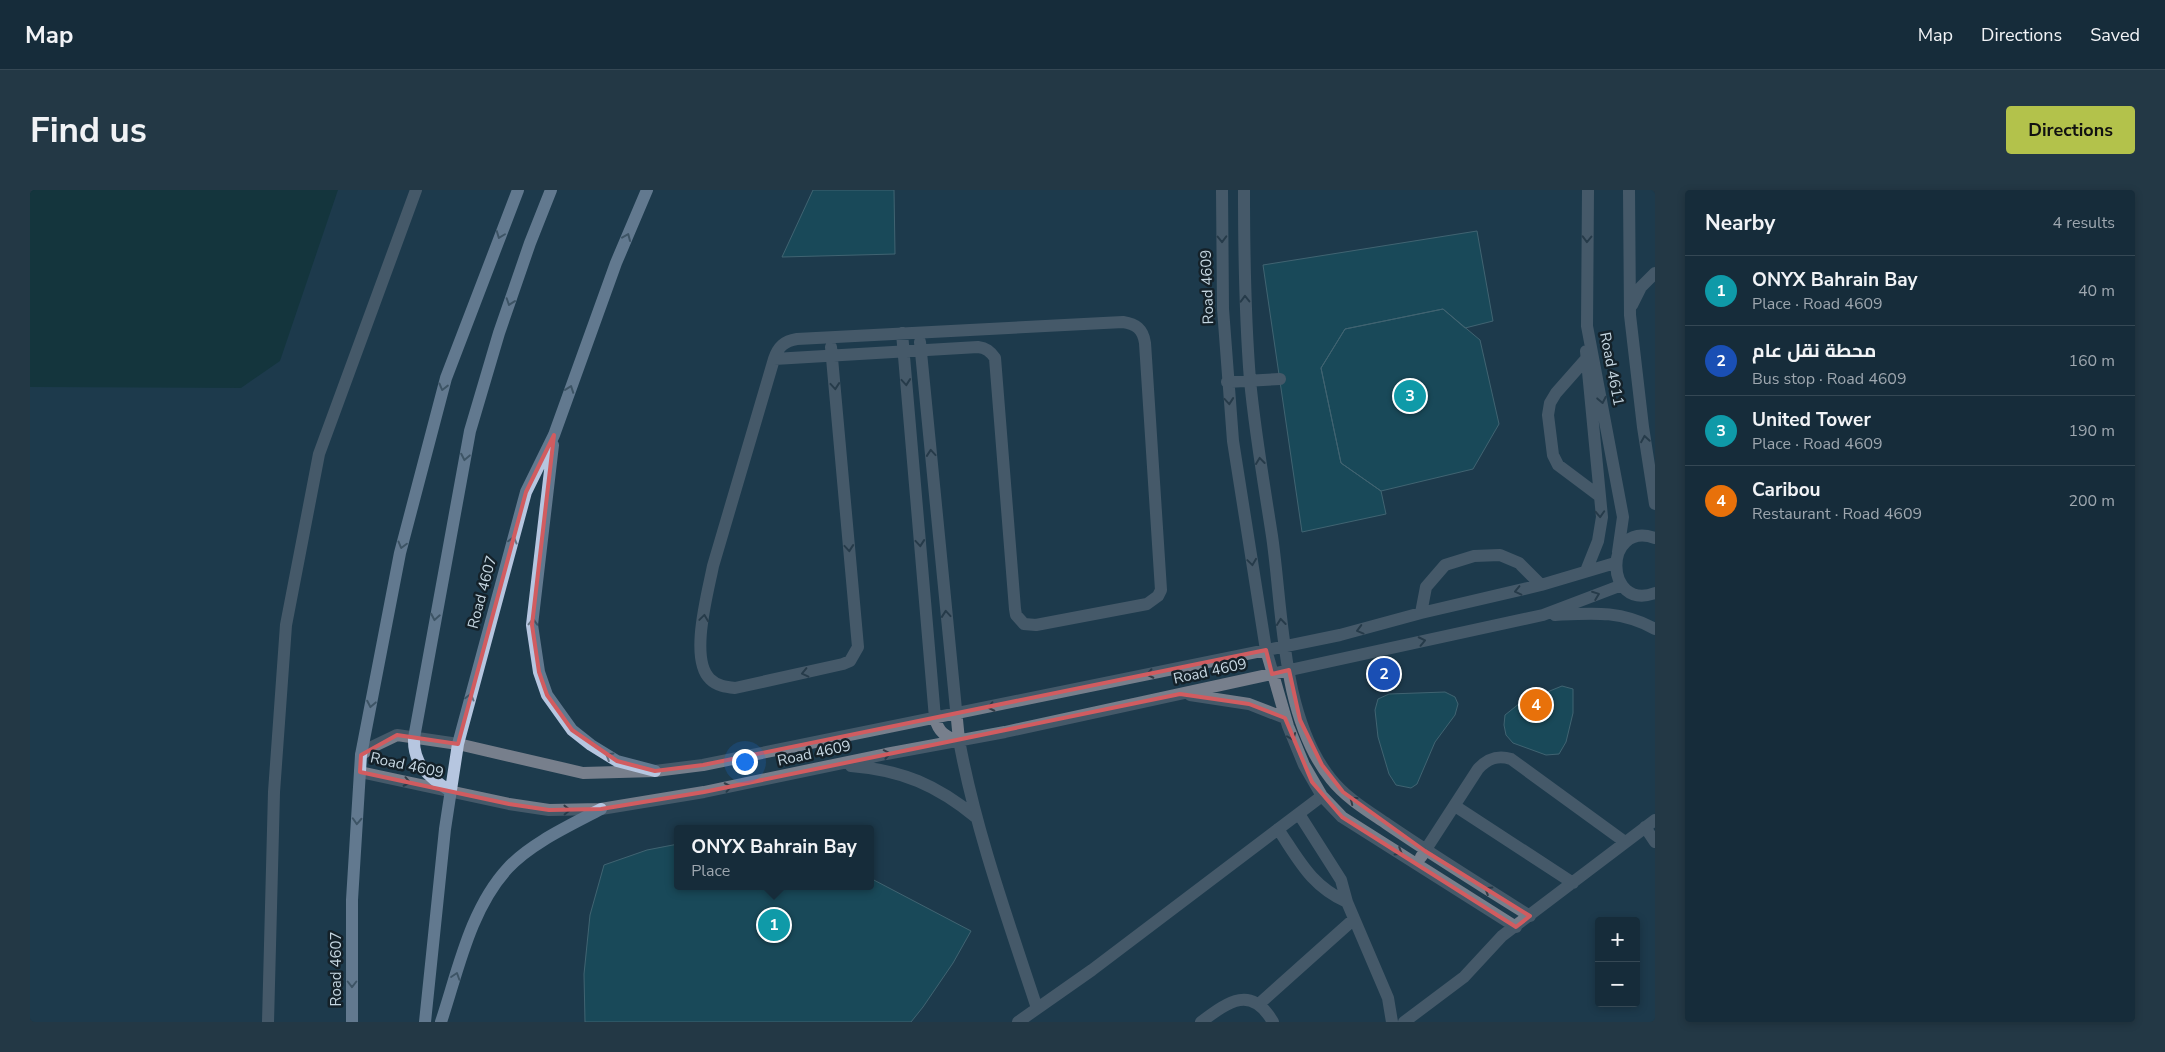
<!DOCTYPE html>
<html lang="en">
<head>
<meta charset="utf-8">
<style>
	:root { --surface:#162c3a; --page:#233845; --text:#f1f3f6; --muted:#9ea7af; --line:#354854; --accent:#b3c24b }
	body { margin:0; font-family:"Nunito Sans",Cairo,sans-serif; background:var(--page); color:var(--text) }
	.controls { position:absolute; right:15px; bottom:15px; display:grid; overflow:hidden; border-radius:5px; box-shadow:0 2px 8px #0003 }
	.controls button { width:45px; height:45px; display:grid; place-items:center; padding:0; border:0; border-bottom:1px solid var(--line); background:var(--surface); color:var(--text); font:25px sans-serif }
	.you { position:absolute; left:714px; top:571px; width:18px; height:18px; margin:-12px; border:4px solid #fff; border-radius:50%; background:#1a73e8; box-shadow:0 0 0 8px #1a73e833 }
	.badge { display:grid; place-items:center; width:32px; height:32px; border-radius:50%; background:var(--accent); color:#fff; font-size:16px; font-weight:700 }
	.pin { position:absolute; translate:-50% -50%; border:2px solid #fff; box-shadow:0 1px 5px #0006 }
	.popup { position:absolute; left:644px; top:635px; width:200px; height:65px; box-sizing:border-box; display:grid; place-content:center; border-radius:5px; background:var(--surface); filter:drop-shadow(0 1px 4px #0005); font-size:16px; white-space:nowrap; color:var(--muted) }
	.popup b { font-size:19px; color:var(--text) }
	.popup::after { content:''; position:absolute; left:50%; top:100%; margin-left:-10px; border:10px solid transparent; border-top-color:var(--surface) }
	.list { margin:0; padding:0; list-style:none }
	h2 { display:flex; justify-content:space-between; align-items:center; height:65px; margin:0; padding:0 20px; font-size:21px }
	h2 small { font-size:16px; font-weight:400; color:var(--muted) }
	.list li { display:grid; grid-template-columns:32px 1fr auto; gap:15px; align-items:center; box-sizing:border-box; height:70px; padding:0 20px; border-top:1px solid var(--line) }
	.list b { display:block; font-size:19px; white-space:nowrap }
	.list p { margin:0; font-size:16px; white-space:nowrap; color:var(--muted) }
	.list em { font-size:16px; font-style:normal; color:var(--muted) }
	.map { position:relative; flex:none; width:1625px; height:832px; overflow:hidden; border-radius:5px }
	header { display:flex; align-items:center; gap:30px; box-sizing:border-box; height:70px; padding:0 25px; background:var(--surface); border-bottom:1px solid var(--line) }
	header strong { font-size:24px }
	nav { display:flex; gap:28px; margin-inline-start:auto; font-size:18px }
	.intro { display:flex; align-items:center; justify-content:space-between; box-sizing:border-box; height:120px; padding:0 30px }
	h1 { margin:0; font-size:35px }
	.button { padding:12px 22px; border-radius:5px; background:var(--accent); color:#111; font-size:18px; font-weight:700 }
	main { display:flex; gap:30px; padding:0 30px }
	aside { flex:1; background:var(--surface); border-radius:5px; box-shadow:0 2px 8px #0003 }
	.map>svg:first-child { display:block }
	.water { fill:#092f2c }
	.building { fill:#155c68; stroke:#6b959e }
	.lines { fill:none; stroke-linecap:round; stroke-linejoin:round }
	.minor { stroke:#777f8c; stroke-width:12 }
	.major { stroke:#b6c6e0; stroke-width:12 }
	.oneway { stroke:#657484 }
	.oneway2 { stroke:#323d47 }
	.marked { fill:none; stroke:#d15c60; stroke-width:4; stroke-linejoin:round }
	.labels { text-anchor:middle; stroke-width:5; stroke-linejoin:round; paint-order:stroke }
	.street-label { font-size:15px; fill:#c6d7e2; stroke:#142129 }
</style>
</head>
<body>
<header>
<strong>Map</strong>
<nav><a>Map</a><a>Directions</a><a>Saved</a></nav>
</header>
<div class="intro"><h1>Find us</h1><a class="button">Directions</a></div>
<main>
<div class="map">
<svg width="1625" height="832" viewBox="0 0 1625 832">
	<rect width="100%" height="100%" fill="#1d3b4d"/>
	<path class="water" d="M0,0H308L250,171L211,198L0,197Z"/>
	<path class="building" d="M783,0H864L865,64L752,67Z
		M1447,41L1463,131L1435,138L1413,119L1315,139L1291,178L1311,273L1351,301L1356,324L1272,342L1233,75Z
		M1413,119L1450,150L1469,234L1443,279L1351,301L1311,273L1291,178L1315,139Z
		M1532,496L1543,499V523L1536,552L1529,564L1516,565L1483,553L1476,545L1474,535L1475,525L1490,513Z
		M1415,502L1425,507L1428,514L1425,525L1405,552L1387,594L1381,598L1366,595L1359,584L1348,547L1345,520L1348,509L1359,504Z
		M790,636L795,639H745Z
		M648,654V696H840V688L941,741L923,773L893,817L881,832H555L554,784L560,725L574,675L617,660Z"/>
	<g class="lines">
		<path class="minor" d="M1192,0L1193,119L1203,251L1236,460L1258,536L1274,575L1292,606L1312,627L1486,737
			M1214,0C1214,64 1215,127 1220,190C1225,243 1234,294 1242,346C1253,421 1251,527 1301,589C1316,608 1338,621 1357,634C1404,666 1452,696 1500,726
			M1558,0L1557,136L1593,327L1588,362
			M1599,0L1600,125L1613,237L1625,314
			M1602,115L1611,97L1625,83
			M1093,132C1106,134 1113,139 1115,153L1131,400L1128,406L1117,414L1006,435L994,434L986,425L985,419L965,168C960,161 956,158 948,157L744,169C748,157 754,151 767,149Z
			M872,143L905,528C908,541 915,548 929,550
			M890,152L929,550C946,642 978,730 1007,818
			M744,169L683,376C678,402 659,469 680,489C687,496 696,497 705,498L813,474L820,471L828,457L801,157
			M1556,169L1526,203L1520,213L1518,225L1523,265L1528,275L1568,305
			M1197,192L1250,189
			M1625,348C1573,330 1574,422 1625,403
			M1556,381L1568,351L1572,327L1556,161
			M1391,423L1396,397L1415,375L1444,366L1470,365L1489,373L1511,395
			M1525,425C1562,423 1591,420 1625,439
			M1160,505L1219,514L1255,528
			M331,565L342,557L367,545L428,554L553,583L625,581L673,575L1310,445L1391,423L1511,395L1585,373
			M821,576C872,580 907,595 947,628
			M330,582L479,614L519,620L571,619L674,602L856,564L975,542L1513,425L1592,395
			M1425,616L1543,693
			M1269,624L1311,690L1317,712L1358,808L1362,832
			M1615,637L1625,652
			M1248,639C1269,670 1281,696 1317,712
			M1391,667L1448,579C1458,568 1468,565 1481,569L1595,652
			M1229,814L1324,729
			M238,832L244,602L256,435L289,264L386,0
			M988,832L1062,780L1292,606
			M1171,832C1198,812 1221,794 1243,832
			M1374,832L1434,787L1472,746L1625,630"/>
		<path class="major" d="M523,255L502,435L509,482L517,505L542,540L561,555L587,571L625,581
			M420,601C399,587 383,575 384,548L440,241L469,143L500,53L521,0
			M322,832V710L331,565L370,363L416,188L488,0
			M395,832L415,639L428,554L496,302L524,245L586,73L617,0
			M411,832C428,781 440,719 478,678C501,653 541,635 571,619"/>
	</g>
	<defs><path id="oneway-chevron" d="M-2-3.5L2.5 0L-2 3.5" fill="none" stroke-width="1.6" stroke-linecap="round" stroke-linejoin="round" transform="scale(1.25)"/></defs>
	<g class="oneway">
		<use href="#oneway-chevron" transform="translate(470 45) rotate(111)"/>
		<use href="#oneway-chevron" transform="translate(597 47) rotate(-67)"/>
		<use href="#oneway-chevron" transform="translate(480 112) rotate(109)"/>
		<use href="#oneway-chevron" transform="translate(413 197) rotate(104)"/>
		<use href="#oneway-chevron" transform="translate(540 199) rotate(-70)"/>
		<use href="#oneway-chevron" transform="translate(435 267) rotate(101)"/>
		<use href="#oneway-chevron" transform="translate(483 350) rotate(-75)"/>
		<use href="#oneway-chevron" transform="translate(372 355) rotate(105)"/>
		<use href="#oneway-chevron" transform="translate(405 427) rotate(100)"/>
		<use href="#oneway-chevron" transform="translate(503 432) rotate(-88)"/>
		<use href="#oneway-chevron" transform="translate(440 507) rotate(-75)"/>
		<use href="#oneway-chevron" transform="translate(341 514) rotate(101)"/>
		<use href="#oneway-chevron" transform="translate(579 566) rotate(-149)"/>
		<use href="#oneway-chevron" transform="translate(327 631) rotate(93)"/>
		<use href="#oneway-chevron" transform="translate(426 786) rotate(-72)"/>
		<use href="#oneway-chevron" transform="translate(322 794) rotate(90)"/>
	</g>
	<g class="oneway2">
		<use href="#oneway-chevron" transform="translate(1192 49) rotate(89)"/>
		<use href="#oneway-chevron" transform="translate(1557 49) rotate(91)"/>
		<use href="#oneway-chevron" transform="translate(1215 109) rotate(-91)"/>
		<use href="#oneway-chevron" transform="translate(876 192) rotate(85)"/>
		<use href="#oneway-chevron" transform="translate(805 196) rotate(85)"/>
		<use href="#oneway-chevron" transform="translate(1572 210) rotate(79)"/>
		<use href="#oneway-chevron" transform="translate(1199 211) rotate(85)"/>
		<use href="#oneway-chevron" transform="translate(1615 249) rotate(-99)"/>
		<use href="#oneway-chevron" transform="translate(901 263) rotate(-95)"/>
		<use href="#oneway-chevron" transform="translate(1230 271) rotate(-97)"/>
		<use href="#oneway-chevron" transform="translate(1570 324) rotate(87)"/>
		<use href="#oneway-chevron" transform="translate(890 353) rotate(85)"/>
		<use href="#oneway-chevron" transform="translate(819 358) rotate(85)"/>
		<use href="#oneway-chevron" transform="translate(1222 372) rotate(82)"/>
		<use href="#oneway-chevron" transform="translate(1488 401) rotate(167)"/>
		<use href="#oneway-chevron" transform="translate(1566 405) rotate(-21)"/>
		<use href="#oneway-chevron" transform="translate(916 424) rotate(-95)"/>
		<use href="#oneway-chevron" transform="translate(674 428) rotate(-82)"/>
		<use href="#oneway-chevron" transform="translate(1251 432) rotate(-96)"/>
		<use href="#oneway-chevron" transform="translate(1330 440) rotate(165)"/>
		<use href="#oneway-chevron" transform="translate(1392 451) rotate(-12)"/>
		<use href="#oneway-chevron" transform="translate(775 483) rotate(167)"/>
		<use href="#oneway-chevron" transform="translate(1120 484) rotate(168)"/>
		<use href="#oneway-chevron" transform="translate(961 517) rotate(168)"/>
		<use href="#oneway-chevron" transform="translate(1262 547) rotate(68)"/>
		<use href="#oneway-chevron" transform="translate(857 564) rotate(-11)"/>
		<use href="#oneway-chevron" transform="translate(377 592) rotate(12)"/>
		<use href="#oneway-chevron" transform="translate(698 597) rotate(-12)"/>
		<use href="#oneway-chevron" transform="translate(1323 610) rotate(-142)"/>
		<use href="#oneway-chevron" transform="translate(537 620) rotate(-1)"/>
		<use href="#oneway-chevron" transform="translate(1369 662) rotate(32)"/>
		<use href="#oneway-chevron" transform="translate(1458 700) rotate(-148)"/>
	</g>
	<path d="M0 0H1625V832H0ZM524,245L502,435L509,482L517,505L542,540L587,571L625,581L673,575L1236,460L1242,484L1259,480L1270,530L1292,575L1313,602L1395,661L1500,726L1486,737L1312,627L1282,592L1255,528L1219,514L1150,504L674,602L571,619L519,620L479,614L330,582L331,565L367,545L428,554L496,302Z" fill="#1d3b4d" fill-opacity=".55" fill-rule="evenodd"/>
	<path class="marked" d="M524,245L502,435L509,482L517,505L542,540L587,571L625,581L673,575L1236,460L1242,484L1259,480L1270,530L1292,575L1313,602L1395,661L1500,726L1486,737L1312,627L1282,592L1255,528L1219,514L1150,504L674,602L571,619L519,620L479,614L330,582L331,565L367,545L428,554L496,302Z"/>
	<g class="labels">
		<g class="street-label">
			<text transform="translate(1177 97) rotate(-92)" y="5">Road 4609</text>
			<text transform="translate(1582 179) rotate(79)" y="5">Road 4611</text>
			<text transform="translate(452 402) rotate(-75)" y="5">Road 4607</text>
			<text transform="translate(1180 481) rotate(-12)" y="5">Road 4609</text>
			<text transform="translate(784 563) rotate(-12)" y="5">Road 4609</text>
			<text transform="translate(377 575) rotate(12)" y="5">Road 4609</text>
			<text transform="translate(306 779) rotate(-90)" y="5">Road 4607</text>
		</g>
	</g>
</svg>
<div class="controls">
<button>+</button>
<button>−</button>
</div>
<div class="you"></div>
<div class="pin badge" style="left:744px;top:735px;background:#0f9aa8">1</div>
<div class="popup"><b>ONYX Bahrain Bay</b>Place</div>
<div class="pin badge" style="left:1354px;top:484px;background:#1a4fb4">2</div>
<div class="pin badge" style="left:1380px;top:206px;background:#0f9aa8">3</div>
<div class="pin badge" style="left:1506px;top:515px;background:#e8710a">4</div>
</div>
<aside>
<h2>Nearby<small>4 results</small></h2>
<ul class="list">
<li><span class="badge" style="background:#0f9aa8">1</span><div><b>ONYX Bahrain Bay</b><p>Place · Road 4609</p></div><em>40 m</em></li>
<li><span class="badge" style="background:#1a4fb4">2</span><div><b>محطة نقل عام</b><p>Bus stop · Road 4609</p></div><em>160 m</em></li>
<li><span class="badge" style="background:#0f9aa8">3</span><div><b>United Tower</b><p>Place · Road 4609</p></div><em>190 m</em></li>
<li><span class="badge" style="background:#e8710a">4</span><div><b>Caribou</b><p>Restaurant · Road 4609</p></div><em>200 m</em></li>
</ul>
</aside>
</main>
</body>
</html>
